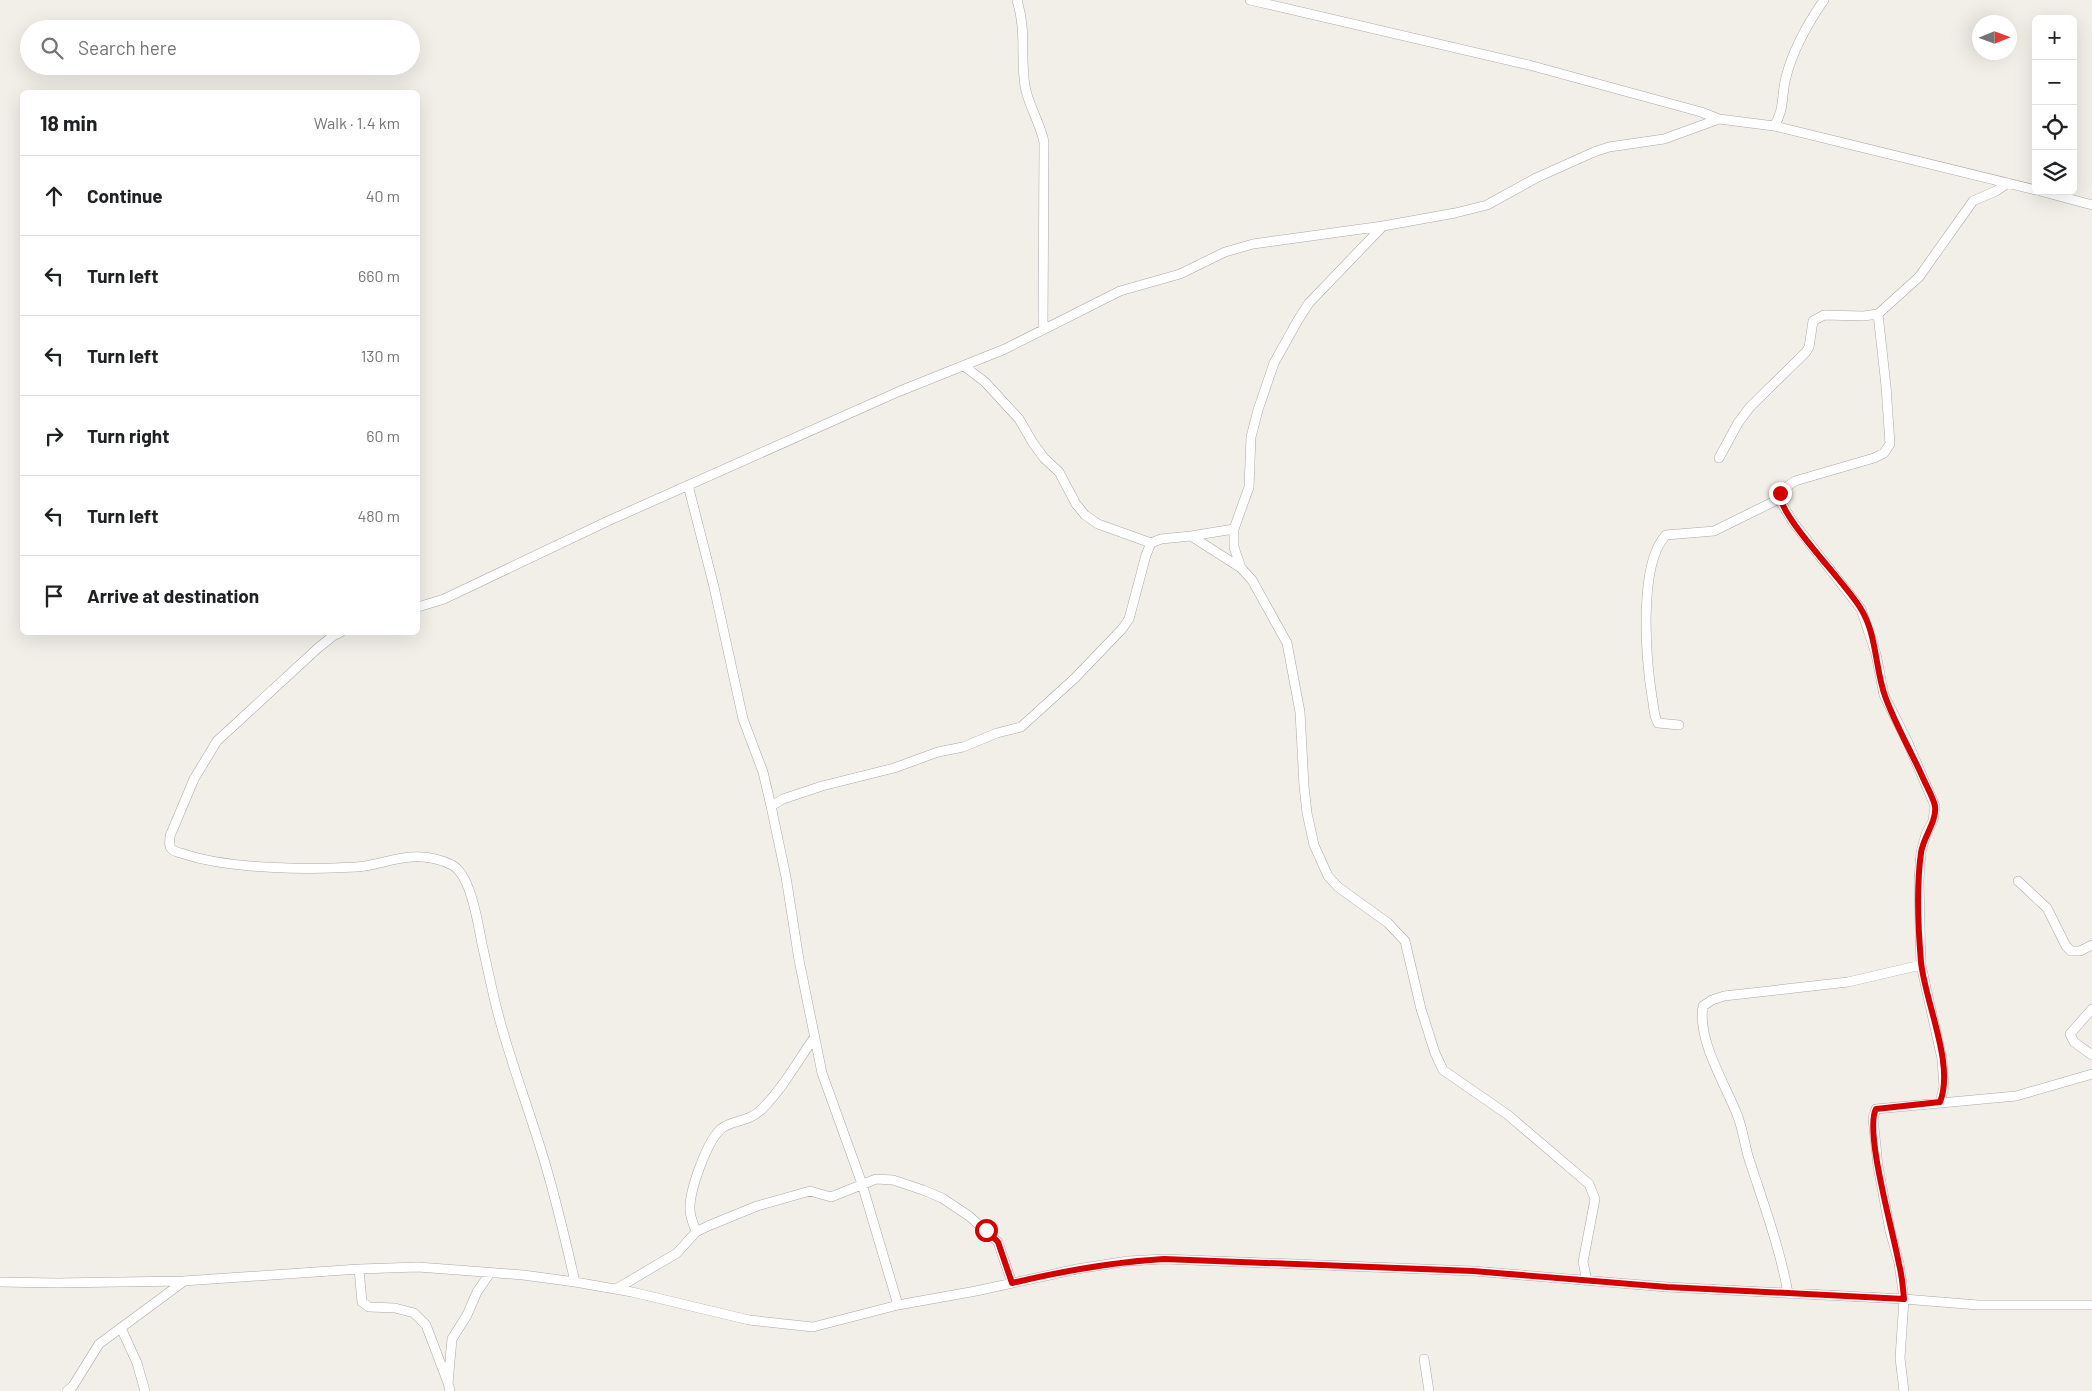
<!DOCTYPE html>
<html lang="en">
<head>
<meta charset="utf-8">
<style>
	:root { --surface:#fff; --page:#f2f2f2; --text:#202124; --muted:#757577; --line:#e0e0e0 }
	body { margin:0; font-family:Barlow,sans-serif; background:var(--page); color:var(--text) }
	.controls { position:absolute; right:15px; top:15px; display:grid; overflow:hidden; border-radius:8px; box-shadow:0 5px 20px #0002 }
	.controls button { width:45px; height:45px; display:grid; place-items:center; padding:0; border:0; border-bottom:1px solid var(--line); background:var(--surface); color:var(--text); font:25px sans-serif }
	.compass { position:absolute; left:1972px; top:15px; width:45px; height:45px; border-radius:50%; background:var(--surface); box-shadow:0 5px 20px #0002; rotate:89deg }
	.stop { position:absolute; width:15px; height:15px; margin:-11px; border:4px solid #d40000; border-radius:50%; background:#fff }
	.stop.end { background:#d40000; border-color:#fff; box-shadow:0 1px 5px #0008 }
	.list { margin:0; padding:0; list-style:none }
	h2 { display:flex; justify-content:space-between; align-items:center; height:65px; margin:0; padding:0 20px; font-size:21px }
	h2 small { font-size:16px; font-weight:400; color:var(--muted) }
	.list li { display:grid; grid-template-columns:32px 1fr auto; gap:15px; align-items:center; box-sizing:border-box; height:80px; padding:0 20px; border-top:1px solid var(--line) }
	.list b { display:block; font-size:19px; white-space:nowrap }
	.list em { font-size:16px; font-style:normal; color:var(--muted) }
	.icon { flex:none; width:28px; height:28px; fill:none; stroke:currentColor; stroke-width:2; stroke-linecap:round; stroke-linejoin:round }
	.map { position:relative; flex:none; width:2092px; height:1391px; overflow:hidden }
	.search { position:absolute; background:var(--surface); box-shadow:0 5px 20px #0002; left:20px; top:20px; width:400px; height:55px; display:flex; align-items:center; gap:12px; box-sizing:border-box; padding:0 18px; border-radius:28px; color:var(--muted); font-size:19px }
	.panel { position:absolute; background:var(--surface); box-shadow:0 5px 20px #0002; left:20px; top:90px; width:400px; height:545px; border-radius:8px }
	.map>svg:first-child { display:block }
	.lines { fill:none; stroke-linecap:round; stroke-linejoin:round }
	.minor-casing { stroke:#a9a9a9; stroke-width:10 }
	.minor { stroke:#fff; stroke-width:9 }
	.route { stroke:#d40000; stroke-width:6 }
</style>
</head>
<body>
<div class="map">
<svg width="2092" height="1391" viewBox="0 0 2092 1391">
	<rect width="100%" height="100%" fill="#f2efe9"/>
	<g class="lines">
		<g class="minor-casing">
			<path id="minor" d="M1017,0C1027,33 1020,55 1025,86C1028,105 1040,122 1044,142L1043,329
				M1250,0L1529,65L1701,112L1719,119
				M1774,126C1785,109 1781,96 1786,77C1793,50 1808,23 1824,0
				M2040,191L2092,205
				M1878,314L1886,386L1890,444L1884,453L1874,458L1795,481L1782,490L1779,499L1793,522L1861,609L1876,654L1884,695L1908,743L1935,806L1933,821L1926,834L1921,852L1919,880L1920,930L1921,965L1942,1059L1944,1087L1940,1102
				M964,366L985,382L1019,419L1033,443L1044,458L1059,472L1076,504L1085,515L1098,524L1151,543
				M1719,458L1738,423L1750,407L1806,352L1809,347L1813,321L1824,315L1863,316L1878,314L1919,277L1973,201L1996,191L2008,183
				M688,485L714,587L743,719L763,772L771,806L786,877L799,960L822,1073L862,1184L898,1305
				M1191,536L1241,568
				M418,607L444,599L608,521L900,391L1005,349L1120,291L1180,274L1225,252L1253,244L1383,226
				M341,632L333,636L318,648L217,741L194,779L170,836C170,841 168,847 173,850C175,852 181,853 184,854C228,869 308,870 356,867C375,866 393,858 411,857C425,856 440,859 452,865C471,875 478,924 482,944C488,970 493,996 500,1021C512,1065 528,1107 541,1150C555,1194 565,1238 575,1282
				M1679,725L1658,723C1653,715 1654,705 1652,697C1646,659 1638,564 1666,535L1714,531L1779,499
				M771,806L783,799L822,786L894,768L938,752L963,747L997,733L1021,727L1075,678L1122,629L1129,619L1146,555L1151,543L1161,539L1191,536L1234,529
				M2018,881L2047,908L2066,946L2071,951H2080L2092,945
				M2092,1009L2070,1034L2074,1042L2092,1055
				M696,1232C694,1225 690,1217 690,1210C689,1191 707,1141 721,1129C733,1119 748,1123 762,1109C783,1088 797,1062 814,1038
				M359,1269L362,1302L369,1307L395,1308L414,1313L426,1325L448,1383
				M1587,1281L1583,1262L1595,1199L1589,1184L1508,1115L1443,1070L1435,1053L1421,1009L1405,941L1388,923L1338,887L1328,876L1314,845L1307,813L1304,786L1300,712L1287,643L1252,580L1241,568L1234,547V529L1249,487L1251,437L1258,410L1274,363L1298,320L1309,303L1383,226L1455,213L1487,205L1536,178L1594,152L1609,147L1664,139L1719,119L1774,126L2036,190
				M0,1282L57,1283L183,1281L359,1269L418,1267L523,1275L575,1282L632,1292L749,1320L813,1327L898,1305L976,1291L1077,1269L1128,1261L1164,1259L1473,1271L1667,1287L1904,1299L1978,1305H2092
				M616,1289L677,1253L696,1232L708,1226L757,1206L810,1191L831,1197L876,1179L893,1180L923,1190L942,1198L969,1216L998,1242L1012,1283
				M1788,1293C1780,1249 1765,1208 1751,1165C1745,1150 1744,1133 1738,1117C1726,1085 1697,1041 1703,1006L1712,1000L1724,996L1848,982L1921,965
				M121,1328L137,1363L145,1391
				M1424,1359L1429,1391
				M67,1391L73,1386L99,1344L183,1282
				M450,1391L448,1383L452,1339L467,1315L477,1292L490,1273
				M1904,1391L1900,1358L1904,1299L1899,1263L1890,1231L1878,1166L1873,1118L1876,1109L2016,1096L2092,1074"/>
		</g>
		<use href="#minor" class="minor"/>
	</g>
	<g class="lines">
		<path class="route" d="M986,1230L998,1242L1012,1283C1063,1271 1112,1262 1164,1259L1473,1271L1667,1287L1904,1299C1903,1287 1902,1275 1899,1264C1894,1235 1864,1131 1876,1109L1940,1102C1955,1065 1925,1002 1921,962C1918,927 1916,888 1921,853C1923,837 1937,822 1935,806C1933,797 1927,787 1923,778C1911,751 1895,724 1885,696C1875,668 1877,635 1861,609C1848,585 1777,515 1780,493"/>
	</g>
</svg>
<div class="controls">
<button>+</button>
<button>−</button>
<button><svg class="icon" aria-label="locate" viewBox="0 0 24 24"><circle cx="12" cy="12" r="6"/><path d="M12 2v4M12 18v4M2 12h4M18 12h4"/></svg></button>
<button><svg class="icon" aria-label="layers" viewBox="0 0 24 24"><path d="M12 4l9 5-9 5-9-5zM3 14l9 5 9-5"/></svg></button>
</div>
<svg class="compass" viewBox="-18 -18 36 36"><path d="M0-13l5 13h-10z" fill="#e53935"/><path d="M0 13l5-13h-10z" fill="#757577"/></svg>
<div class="stop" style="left:986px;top:1230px"></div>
<div class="stop end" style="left:1780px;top:493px"></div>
<div class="search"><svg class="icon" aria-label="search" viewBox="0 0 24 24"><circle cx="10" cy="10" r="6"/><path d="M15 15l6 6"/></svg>Search here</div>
<section class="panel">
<h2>18 min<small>Walk · 1.4 km</small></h2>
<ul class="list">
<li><svg class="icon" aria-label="ahead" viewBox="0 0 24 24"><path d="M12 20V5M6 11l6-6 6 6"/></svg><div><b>Continue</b></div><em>40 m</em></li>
<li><svg class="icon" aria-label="left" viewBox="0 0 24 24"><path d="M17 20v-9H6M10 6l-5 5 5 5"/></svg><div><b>Turn left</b></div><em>660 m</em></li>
<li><svg class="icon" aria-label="left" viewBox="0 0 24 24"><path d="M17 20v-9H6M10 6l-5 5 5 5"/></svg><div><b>Turn left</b></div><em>130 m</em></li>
<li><svg class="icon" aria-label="right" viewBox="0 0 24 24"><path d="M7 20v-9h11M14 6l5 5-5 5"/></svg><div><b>Turn right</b></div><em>60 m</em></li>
<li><svg class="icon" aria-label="left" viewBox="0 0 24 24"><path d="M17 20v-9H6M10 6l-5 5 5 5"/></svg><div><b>Turn left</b></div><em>480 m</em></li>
<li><svg class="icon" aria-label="arrive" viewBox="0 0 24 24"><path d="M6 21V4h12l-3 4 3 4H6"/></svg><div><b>Arrive at destination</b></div></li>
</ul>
</section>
</div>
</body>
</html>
